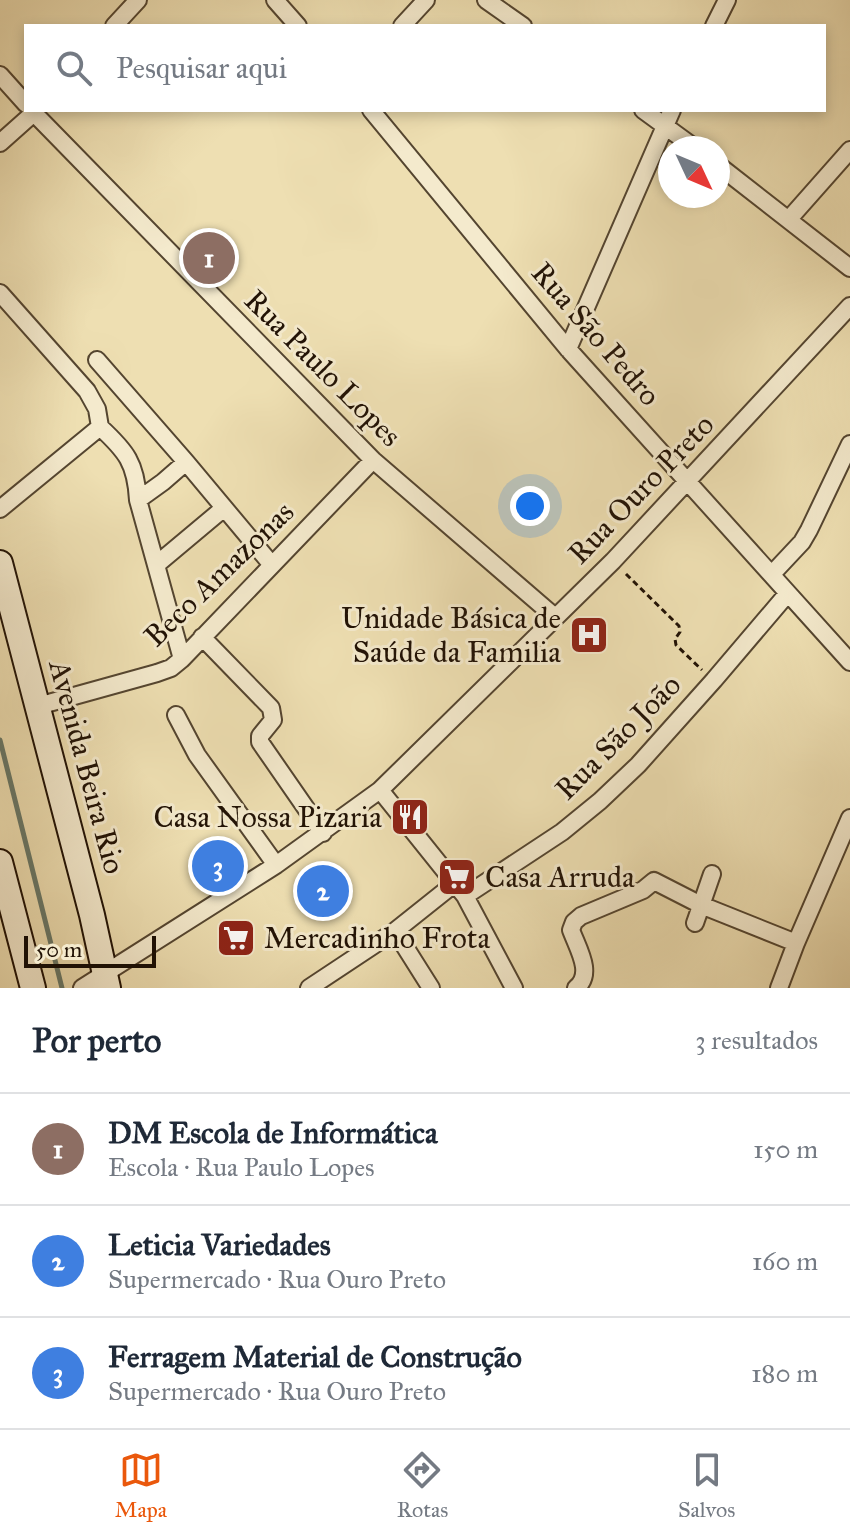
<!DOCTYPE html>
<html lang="pt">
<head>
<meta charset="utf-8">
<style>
	:root { --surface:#fff; --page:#f2f2f3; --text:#1f2937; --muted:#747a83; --line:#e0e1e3; --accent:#ea580c }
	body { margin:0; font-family:"IM FELL Great Primer",serif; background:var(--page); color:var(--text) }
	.compass { position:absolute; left:658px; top:136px; width:72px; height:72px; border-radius:50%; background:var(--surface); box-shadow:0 4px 12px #0003; rotate:134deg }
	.scale { position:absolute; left:24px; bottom:20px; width:132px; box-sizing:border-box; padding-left:8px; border:4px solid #211205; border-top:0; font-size:22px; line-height:28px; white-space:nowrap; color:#211205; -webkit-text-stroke:6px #f4eacd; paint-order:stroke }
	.you { position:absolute; left:530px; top:506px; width:28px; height:28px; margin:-20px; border:6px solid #fff; border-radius:50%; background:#1a73e8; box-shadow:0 0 0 12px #1a73e833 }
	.badge { display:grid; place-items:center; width:52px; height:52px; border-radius:50%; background:var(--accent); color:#fff; font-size:26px; font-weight:700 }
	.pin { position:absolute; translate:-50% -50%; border:4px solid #fff; box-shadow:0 2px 8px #0006 }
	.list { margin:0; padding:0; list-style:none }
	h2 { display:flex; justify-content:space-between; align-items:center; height:104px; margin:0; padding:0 32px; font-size:34px }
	h2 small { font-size:26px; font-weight:400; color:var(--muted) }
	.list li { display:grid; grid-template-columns:52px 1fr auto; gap:24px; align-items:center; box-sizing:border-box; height:112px; padding:0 32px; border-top:2px solid var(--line) }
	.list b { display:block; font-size:30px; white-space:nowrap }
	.list p { margin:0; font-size:26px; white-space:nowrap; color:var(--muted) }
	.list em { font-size:26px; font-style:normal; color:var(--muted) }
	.icon { flex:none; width:44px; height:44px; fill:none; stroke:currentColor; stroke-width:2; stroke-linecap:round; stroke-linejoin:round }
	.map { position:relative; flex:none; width:850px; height:988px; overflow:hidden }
	.search { position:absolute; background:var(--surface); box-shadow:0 4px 12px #0003; left:24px; right:24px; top:24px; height:88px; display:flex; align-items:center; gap:20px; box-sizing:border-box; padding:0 28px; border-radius:0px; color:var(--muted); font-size:30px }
	.sheet { height:440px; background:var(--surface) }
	nav { display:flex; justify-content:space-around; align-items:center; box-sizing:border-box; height:112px; border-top:2px solid var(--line); background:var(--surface); font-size:22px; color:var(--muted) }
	nav a { display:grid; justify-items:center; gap:4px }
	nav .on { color:var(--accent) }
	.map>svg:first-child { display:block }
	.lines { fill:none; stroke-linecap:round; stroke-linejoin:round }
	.stream { stroke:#697969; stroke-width:5 }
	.street-casing { stroke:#544530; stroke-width:20 }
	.secondary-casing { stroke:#211205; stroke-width:28 }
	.path { stroke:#211205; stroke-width:3; stroke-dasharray:6 4; stroke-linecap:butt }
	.street { stroke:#f4eacd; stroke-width:16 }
	.secondary { stroke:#f4eacd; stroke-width:24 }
	.labels { text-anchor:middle; stroke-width:6; stroke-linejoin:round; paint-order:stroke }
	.street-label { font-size:30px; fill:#211205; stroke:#f4eacd }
	.poi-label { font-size:30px; fill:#211205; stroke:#f4eacd; text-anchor:end }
</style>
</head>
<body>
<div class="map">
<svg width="850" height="988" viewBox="0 0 850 988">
	<rect width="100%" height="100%" fill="#eedfb2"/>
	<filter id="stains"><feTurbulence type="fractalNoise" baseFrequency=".0025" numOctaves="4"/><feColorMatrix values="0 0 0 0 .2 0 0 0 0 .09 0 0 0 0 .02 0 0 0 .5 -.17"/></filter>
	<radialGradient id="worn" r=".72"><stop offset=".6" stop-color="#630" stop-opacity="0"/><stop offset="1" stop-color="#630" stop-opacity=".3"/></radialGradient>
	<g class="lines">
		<path class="stream" d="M0,740L62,988"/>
		<g class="street-casing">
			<path id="street" d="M275,0L298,26
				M486,0L523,26
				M114,26L138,0
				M402,26L426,0
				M714,26L727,0
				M0,75L26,104
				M31,110L373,460L555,617
				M371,110L568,349L850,662
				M643,110L695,148
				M0,143L37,110
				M718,165L850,268
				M789,219L850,150
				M0,293L87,391L97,409L100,427
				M568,349L672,110
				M97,360L186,462L272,565
				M100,427C126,451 136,463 138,500L182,659
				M138,500L163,482L186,462
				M0,509L100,427
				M156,565L224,508
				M772,574L802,542L809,530L850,444
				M202,637L271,708L273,720L260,736V742L323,833
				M38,706L157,673L171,668L182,659L373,460
				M176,715L197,755L276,865
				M380,790L465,896L514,988
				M465,896L562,832L600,801L638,765L714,680L788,593
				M695,923L712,874
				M395,931L431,988
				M82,988L276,865L380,790L613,561L850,306
				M309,988L395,931L454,884
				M576,988C594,974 578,949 571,930L574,922L581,916L643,890L654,881L701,905L796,943
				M779,988L796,943L850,818"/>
		</g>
		<g class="secondary-casing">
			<path id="secondary" d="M0,563L92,915L108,988
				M0,862L33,988"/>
		</g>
		<path class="path" d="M626,574L679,626L680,632L675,639L676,645L702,670"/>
		<use href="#street" class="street"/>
		<use href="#secondary" class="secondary"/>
	</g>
	<defs>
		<g id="hospital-square" transform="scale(2)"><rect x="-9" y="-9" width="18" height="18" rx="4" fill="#8f2418" stroke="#f4eacd"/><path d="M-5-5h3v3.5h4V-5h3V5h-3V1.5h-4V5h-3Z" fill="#fff"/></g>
		<g id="restaurant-square" transform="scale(2)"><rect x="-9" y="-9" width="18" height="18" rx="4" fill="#8f2418" stroke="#f4eacd"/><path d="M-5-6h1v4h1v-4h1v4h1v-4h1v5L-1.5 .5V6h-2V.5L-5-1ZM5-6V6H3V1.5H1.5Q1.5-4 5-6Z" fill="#fff"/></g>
		<g id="supermarket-square" transform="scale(2)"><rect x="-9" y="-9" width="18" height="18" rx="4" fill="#8f2418" stroke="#f4eacd"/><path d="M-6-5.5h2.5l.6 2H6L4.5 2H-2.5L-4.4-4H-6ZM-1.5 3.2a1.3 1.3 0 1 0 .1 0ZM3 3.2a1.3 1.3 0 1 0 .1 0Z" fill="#fff"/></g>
	</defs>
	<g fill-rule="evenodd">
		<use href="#hospital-square" x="589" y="635"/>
		<use href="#restaurant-square" x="410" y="817"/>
		<use href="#supermarket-square" x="457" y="877"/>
		<use href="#supermarket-square" x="236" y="938"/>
	</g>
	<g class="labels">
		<g class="street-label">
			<text transform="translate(596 334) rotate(49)" y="10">Rua São Pedro</text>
			<text transform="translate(323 368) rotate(45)" y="10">Rua Paulo Lopes</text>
			<text transform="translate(641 489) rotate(-46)" y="10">Rua Ouro Preto</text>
			<text transform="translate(219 574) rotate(-44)" y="10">Beco Amazonas</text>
			<text transform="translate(618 737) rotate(-45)" y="10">Rua São João</text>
			<text transform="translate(87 767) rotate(75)" y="10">Avenida Beira Rio</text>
		</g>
		<g class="poi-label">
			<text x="561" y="628">Unidade Básica de<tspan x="561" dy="34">Saúde da Familia</tspan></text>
			<text x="382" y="827">Casa Nossa Pizaria</text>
			<text x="485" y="887" text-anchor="start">Casa Arruda</text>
			<text x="264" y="948" text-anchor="start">Mercadinho Frota</text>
		</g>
	</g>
	<rect width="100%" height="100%" filter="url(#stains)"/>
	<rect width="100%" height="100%" fill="url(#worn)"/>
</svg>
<svg class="compass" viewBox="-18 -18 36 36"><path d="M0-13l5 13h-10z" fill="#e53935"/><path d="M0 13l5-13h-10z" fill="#747a83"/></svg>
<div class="scale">50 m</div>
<div class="you"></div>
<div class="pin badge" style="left:209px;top:258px;background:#8d6e63">1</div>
<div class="pin badge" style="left:323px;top:891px;background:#3f7fe0">2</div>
<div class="pin badge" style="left:218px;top:866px;background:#3f7fe0">3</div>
<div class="search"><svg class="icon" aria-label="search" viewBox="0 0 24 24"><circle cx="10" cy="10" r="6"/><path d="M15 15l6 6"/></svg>Pesquisar aqui</div>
</div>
<section class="sheet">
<h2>Por perto<small>3 resultados</small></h2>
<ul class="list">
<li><span class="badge" style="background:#8d6e63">1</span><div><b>DM Escola de Informática</b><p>Escola · Rua Paulo Lopes</p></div><em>150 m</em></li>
<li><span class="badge" style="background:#3f7fe0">2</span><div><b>Leticia Variedades</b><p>Supermercado · Rua Ouro Preto</p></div><em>160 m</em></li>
<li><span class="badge" style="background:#3f7fe0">3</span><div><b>Ferragem Material de Construção</b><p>Supermercado · Rua Ouro Preto</p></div><em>180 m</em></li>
</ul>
</section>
<nav>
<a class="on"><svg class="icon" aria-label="map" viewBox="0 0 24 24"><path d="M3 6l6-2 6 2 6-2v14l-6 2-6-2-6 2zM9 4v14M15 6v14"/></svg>Mapa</a>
<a><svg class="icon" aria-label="directions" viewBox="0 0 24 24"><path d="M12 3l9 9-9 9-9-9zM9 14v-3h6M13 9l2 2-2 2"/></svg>Rotas</a>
<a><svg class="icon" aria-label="saved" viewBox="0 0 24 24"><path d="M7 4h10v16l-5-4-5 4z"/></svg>Salvos</a>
</nav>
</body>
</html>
